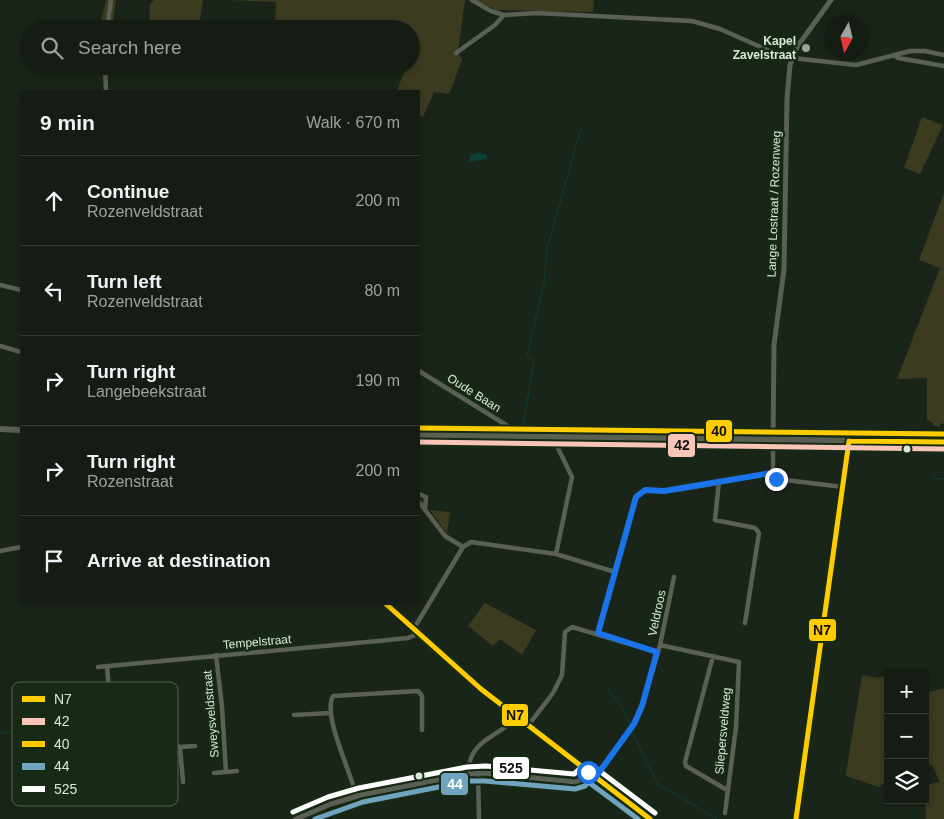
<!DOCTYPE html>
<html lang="en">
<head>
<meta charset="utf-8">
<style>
	:root { --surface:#141c13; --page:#212921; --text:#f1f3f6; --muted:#9da1a0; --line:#333a33 }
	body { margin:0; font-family:Arial,sans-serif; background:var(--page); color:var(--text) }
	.controls { position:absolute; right:15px; bottom:15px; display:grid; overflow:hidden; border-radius:0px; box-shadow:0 2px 8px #0003 }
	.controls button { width:45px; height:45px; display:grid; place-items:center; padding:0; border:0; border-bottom:1px solid var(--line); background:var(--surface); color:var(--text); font:25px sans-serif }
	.compass { position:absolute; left:824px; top:15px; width:45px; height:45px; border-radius:50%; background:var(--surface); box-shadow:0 2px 8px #0003; rotate:188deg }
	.stop { position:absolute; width:15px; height:15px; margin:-11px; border:4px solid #1a73e8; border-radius:50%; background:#fff }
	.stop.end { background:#1a73e8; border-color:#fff; box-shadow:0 1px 5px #0008 }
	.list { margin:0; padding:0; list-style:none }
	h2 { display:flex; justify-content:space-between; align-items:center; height:65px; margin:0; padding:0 20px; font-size:21px }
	h2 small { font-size:16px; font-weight:400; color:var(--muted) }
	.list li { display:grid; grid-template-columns:32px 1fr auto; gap:15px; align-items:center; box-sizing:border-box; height:90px; padding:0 20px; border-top:1px solid var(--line) }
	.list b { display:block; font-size:19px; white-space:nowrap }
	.list p { margin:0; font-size:16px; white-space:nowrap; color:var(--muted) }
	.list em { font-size:16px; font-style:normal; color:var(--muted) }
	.icon { flex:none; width:28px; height:28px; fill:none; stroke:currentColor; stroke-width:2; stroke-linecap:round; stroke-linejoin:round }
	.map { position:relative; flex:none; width:944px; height:819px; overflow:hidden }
	.search { position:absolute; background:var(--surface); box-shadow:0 2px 8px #0003; left:20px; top:20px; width:400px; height:55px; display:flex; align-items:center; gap:12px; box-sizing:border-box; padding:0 18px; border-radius:28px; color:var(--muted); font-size:19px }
	.panel { position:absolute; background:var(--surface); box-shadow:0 2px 8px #0003; left:20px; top:90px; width:400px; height:515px; border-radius:0px }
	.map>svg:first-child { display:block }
	.green { fill:#3c3b20 }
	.water { fill:#0c3f37 }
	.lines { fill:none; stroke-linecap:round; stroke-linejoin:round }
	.stream { stroke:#0c3f37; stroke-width:1 }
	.minor { stroke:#5b6054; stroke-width:4.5 }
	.tertiary { stroke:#5b6054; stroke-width:5 }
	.primary { stroke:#596051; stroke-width:6 }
	.bus-1-casing { stroke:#162a14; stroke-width:9 }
	.bus-2-casing { stroke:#162a14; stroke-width:9 }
	.bus-3-casing { stroke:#162a14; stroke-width:9 }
	.bus-4-casing { stroke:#162a14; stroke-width:9 }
	.bus-5-casing { stroke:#162a14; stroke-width:9 }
	.bus-1 { stroke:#fc0; stroke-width:5 }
	.bus-2 { stroke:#f9c5b8; stroke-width:5 }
	.bus-3 { stroke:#fc0; stroke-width:5 }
	.bus-4 { stroke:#70a3bd; stroke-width:5 }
	.bus-5 { stroke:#fff; stroke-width:5 }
	.route { stroke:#1a73e8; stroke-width:6 }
	.poi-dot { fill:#97a396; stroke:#162a14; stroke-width:2 }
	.bus-dot { fill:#dae7d9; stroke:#162a14; stroke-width:2 }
	.labels { text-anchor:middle; stroke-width:5; stroke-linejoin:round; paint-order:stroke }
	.poi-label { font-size:12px; font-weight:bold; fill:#dae7d9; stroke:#162a14; text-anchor:end }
	.street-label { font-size:12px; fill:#dae7d9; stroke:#162a14 }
	.key { fill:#162a14; stroke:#51634f; stroke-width:1 }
	.key-label { font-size:14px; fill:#dae7d9 }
	.line-badge { stroke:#162a14; stroke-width:2 }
	.badge-label { font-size:14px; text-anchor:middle; font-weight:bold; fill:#fff }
	.pale-badge-label { font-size:14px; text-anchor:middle; font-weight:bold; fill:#111 }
</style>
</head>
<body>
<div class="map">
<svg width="944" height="819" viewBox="0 0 944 819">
	<rect width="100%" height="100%" fill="#1a2519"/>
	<path class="green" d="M106,0H116L112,29H99Z
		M154,0H203L200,20L180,24L174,29H120L149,23L150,4Z
		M230,0H465L458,52L462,60L449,94L434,92L423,117L419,115V91H397L406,66H411V29H312L275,25L276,2Z
		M476,0H594L593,12L496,10Z
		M922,117L943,125L920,174L904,168Z
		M944,193V424L941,423L939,429L938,426H933V423L927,420V378L897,379L940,268L919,260Z
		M430,510L450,512L447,534Z
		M485,603L536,630L522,655L500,639L493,646L468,626Z
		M862,675L877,678L888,675V779L879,787L846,776V773Z
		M925,688L929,692L944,688V819H926L925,785L940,782L932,765H925Z"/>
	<path class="water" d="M478,153L486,154L487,159L469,162L470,155Z"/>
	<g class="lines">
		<path class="stream" d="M535,362L527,355L544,284L547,249L581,128
			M523,426L534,362
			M933,478L944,479
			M607,688L623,708L629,723
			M633,732L644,758L659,785L717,819
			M0,733L22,732L30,728L43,692"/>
		<path class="minor" d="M472,0L491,11L504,15L537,13L692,21L720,29L783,57L856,65L910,51H925L944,55
			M107,29L111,0
			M456,53L495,25L504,15
			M894,55L898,58L944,66
			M105,66L106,91
			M0,285L21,290
			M0,346L21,352
			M419,371L511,428L512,437
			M555,437L556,444L572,477L556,554
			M773,440V473
			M719,481L715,520L755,528L759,533L745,623
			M419,494L426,497L425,510
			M419,502L445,536L463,547
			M0,551L21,547
			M413,630L463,547L471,542L556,554L615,572
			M598,633L636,497C644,487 653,492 664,491C701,488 737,477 773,473L777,479L843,487
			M660,645L739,662L736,727L725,813
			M216,655L222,707L226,772
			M713,656L685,762L686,766L727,790
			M107,666L116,776
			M98,667L378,641L408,638L417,634
			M294,715L330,713
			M527,727L553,693L562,675L565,632L572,627L657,652
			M113,741L149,738L180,747L183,782
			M180,747L195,746
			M214,773L237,771
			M478,773L479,819
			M468,774C469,739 497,738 516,718
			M595,778L634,724L642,706L660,645L674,577
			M575,782L595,786
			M356,796C352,773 322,716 333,696L418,691L422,696V730"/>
		<path class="tertiary" d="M773,440L774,345L784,269L787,99L790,65L797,47L831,0
			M386,604C466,685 560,750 650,819
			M296,819L331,804L361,795L468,774L485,773L575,782L581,780L588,772
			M796,819L849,441"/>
		<path class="primary" d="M0,429L21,430
			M419,435L944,442"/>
		<g class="bus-1-casing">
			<path id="bus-1" d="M849,441L944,442
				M386,604L481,689L650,819
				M796,819L849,441"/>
		</g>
		<g class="bus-2-casing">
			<path id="bus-2" d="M419,442L944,449"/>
		</g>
		<g class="bus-3-casing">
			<path id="bus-3" d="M419,428L944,434"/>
		</g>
		<g class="bus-4-casing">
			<path id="bus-4" d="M583,778L638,819
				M315,819L363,802L469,781H485L575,789L585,786L594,777"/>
		</g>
		<g class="bus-5-casing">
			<path id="bus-5" d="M593,766L655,813
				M293,812L328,797L359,788L467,767L486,766L574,774L582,767"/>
		</g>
		<use href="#bus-1" class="bus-1"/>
		<use href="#bus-2" class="bus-2"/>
		<use href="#bus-3" class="bus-3"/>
		<use href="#bus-4" class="bus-4"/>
		<use href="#bus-5" class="bus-5"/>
	</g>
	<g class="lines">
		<path class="route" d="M588,772L595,778L634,724L642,706L657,652L598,633L636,497L645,490L664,491L765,474L773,473L776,479"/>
	</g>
	<circle class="poi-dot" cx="806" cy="48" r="5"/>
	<g class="bus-dot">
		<circle cx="907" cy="449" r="4.5"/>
		<circle cx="419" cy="776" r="4.5"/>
	</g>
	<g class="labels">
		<g class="poi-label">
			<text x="796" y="45">Kapel<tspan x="796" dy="14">Zavelstraat</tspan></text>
		</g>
		<g class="street-label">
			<text transform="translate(774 204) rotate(-88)" y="4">Lange Lostraat / Rozenweg</text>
			<text transform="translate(474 393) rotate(32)" y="4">Oude Baan</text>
			<text transform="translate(657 613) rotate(-78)" y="4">Veldroos</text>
			<text transform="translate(257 642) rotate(-5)" y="4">Tempelstraat</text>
			<text transform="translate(211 714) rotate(-95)" y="4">Sweysveldstraat</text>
			<text transform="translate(723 731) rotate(-85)" y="4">Sliepersveldweg</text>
		</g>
	</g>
	<rect x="12" y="682" width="166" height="124" rx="8" class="key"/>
	<rect x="22" y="696" width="23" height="6" fill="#fc0"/>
	<rect x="22" y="718" width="23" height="7" fill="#f9c5b8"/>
	<rect x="22" y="741" width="23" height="6" fill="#fc0"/>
	<rect x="22" y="763" width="23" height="7" fill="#70a3bd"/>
	<rect x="22" y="786" width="23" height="6" fill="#fff"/>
	<g class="key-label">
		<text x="54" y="704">N7</text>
		<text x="54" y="726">42</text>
		<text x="54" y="749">40</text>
		<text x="54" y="771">44</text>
		<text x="54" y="794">525</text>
	</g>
	<g class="line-badge">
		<rect x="705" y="419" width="28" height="24" rx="5" fill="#fc0"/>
		<rect x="667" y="433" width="29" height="25" rx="5" fill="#f9c5b8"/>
		<rect x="808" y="618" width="29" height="24" rx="5" fill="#fc0"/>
		<rect x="501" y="703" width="28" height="24" rx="5" fill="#fc0"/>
		<rect x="492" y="756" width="38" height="24" rx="5" fill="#fff"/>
		<rect x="440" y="772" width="29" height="24" rx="5" fill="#70a3bd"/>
	</g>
	<g class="badge-label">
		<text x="455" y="789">44</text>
	</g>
	<g class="pale-badge-label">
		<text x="719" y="436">40</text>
		<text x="682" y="450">42</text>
		<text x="822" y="635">N7</text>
		<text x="515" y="720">N7</text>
		<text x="511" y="773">525</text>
	</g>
</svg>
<div class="controls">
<button>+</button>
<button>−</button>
<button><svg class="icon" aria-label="layers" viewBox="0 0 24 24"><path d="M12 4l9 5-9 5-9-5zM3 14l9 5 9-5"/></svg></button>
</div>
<svg class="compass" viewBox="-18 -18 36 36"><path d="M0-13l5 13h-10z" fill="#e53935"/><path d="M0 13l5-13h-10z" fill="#9da1a0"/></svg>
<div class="stop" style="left:588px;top:772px"></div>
<div class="stop end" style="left:776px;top:479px"></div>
<div class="search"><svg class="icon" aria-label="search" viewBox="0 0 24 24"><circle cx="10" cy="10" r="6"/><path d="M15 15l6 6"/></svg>Search here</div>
<section class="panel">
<h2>9 min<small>Walk · 670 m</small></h2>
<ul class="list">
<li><svg class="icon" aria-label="ahead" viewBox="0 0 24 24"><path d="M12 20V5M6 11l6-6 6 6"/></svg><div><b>Continue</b><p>Rozenveldstraat</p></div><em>200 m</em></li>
<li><svg class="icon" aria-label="left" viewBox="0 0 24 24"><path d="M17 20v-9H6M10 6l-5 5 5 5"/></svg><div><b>Turn left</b><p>Rozenveldstraat</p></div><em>80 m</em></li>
<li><svg class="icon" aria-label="right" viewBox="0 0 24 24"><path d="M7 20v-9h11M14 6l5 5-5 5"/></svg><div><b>Turn right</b><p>Langebeekstraat</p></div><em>190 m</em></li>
<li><svg class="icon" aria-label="right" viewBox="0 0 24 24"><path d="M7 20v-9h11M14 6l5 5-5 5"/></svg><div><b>Turn right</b><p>Rozenstraat</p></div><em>200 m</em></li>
<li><svg class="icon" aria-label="arrive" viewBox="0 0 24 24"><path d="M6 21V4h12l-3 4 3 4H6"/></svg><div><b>Arrive at destination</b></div></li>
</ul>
</section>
</div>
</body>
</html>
